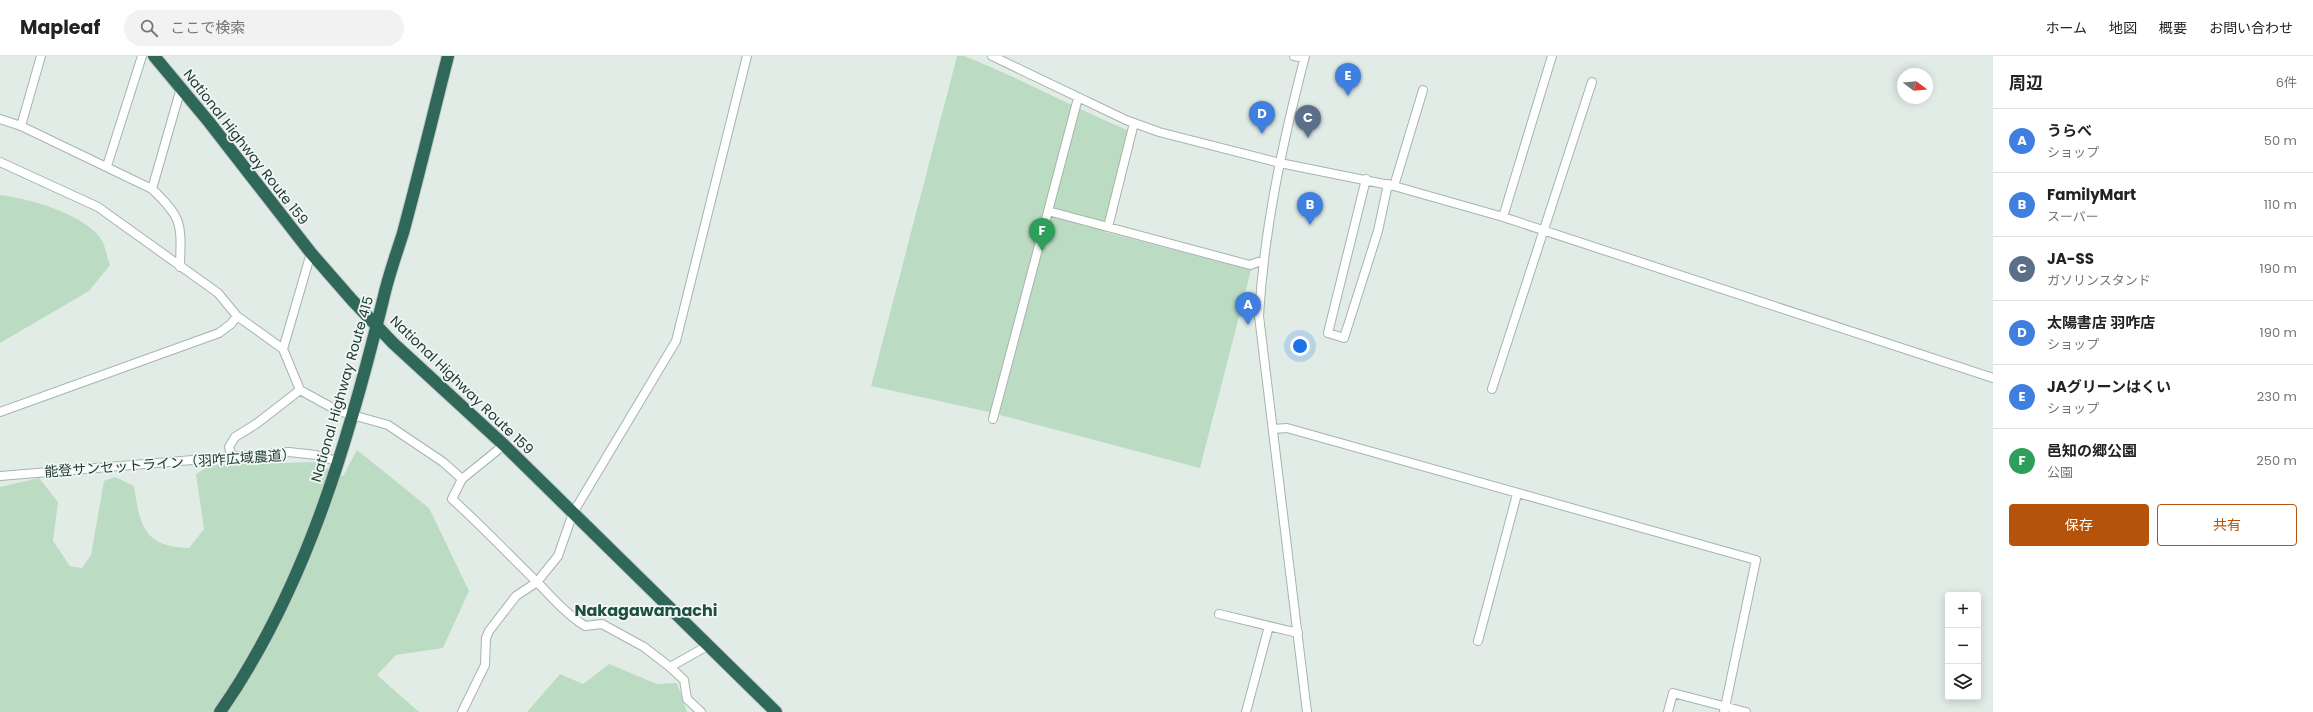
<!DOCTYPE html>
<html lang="ja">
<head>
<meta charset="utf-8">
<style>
	:root { --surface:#fff; --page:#f2f2f2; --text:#222; --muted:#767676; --line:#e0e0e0; --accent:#b45309 }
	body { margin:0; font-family:Poppins,"Noto Sans JP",sans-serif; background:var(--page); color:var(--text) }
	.controls { position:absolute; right:12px; bottom:12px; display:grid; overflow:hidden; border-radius:4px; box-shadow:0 2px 10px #0003 }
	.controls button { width:36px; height:36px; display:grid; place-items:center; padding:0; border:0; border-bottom:1px solid var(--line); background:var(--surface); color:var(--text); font:20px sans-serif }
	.compass { position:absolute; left:1897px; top:12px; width:36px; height:36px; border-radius:50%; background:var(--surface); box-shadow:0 2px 10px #0003; rotate:106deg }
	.you { position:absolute; left:1300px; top:290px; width:14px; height:14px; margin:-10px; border:3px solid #fff; border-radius:50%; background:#1a73e8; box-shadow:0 0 0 6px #1a73e833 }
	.badge { display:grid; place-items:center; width:26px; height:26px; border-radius:50%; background:var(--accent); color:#fff; font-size:13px; font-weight:700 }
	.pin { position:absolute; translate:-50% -33px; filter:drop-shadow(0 1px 2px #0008) }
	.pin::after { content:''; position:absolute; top:21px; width:14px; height:12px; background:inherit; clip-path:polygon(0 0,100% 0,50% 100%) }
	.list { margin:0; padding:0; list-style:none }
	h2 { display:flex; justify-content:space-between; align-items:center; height:52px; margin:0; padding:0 16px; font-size:17px }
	h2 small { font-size:13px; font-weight:400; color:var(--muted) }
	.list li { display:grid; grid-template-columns:26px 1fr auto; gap:12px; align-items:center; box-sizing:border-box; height:64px; padding:0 16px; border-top:1px solid var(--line) }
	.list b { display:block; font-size:15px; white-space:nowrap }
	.list p { margin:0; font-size:13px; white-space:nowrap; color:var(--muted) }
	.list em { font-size:13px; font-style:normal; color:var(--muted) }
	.actions { display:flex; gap:8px; padding:12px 16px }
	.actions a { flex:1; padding:9px 0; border:1px solid var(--accent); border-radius:4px; text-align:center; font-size:14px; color:var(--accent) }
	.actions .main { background:var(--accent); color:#fff }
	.icon { flex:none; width:22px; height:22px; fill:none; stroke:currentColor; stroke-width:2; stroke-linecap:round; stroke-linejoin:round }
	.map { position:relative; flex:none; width:1993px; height:656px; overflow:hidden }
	header { display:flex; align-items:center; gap:24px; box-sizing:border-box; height:56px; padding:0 20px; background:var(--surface); border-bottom:1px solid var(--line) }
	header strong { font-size:19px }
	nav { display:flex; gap:22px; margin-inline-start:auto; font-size:14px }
	.search { width:280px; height:36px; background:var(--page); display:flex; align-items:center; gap:10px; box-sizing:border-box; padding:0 14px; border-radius:22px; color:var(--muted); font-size:15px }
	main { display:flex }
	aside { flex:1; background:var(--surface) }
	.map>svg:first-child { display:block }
	.green { fill:#bbdcc2 }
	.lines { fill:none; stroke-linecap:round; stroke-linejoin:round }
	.minor-casing { stroke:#a5b4ae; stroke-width:10 }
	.highway-casing { stroke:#c1c8c6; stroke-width:14 }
	.minor { stroke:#fff; stroke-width:8 }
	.highway { stroke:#2f6859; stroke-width:12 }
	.labels { text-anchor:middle; stroke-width:3.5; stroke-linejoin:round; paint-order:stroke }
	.street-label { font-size:14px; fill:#223c34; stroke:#f2f8f5 }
	.quarter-label { font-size:16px; font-weight:bold; fill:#1e4e40; stroke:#f2f8f5 }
</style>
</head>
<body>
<header>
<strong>Mapleaf</strong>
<div class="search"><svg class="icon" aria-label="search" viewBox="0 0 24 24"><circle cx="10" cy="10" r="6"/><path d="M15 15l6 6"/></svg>ここで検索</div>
<nav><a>ホーム</a><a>地図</a><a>概要</a><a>お問い合わせ</a></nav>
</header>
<main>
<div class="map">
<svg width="1993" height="656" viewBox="0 0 1993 656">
	<rect width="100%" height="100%" fill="#e2ece7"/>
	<path class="green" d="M957,0H964C1020,22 1073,51 1129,75L1105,176L1251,214L1200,412L989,356L871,330Z
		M0,139C28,142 80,157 99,180C105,187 107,201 110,209L89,235L0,287Z
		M357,394L429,452L469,535L443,592L396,599L377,619L419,656H0V431L39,422L58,446L53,485L70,510L82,512L91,499L104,425L115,421L134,430C140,470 144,491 189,492L204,473L196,418L211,409L315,406L343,420Z
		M609,608L657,628L677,627L687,656H527L560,618L583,628Z"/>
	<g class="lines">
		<g class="minor-casing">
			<path id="minor" d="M41,0L21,70L152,133
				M992,0L1126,64L1159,76L1280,107L1394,130L1503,161L1993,322
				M1294,0L1304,2
				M1305,0C1283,85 1264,172 1259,260L1307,656
				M0,63L21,70
				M0,106L98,151L218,237L237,260L283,293L300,334L338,355L388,369L443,406L462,423L452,443C483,471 511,501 540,529C554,544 568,559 585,570L602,568L644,591L670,611L684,624L687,643L701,656
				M107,110L142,0
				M1366,123L1328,277L1344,282L1378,175L1388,128
				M1394,130L1423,34
				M1048,155L1250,209L1264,204
				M1503,161L1552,0
				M1108,171L1134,67
				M180,211C181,169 184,163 152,133L181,32
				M283,293L311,197
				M1492,333L1592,26
				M0,356L219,277L231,268L237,260
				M993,363L1078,42
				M1273,373L1287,372L1756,504L1724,656
				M232,401L229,391L235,381L256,368L300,334
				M0,420L289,396L316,399L340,406
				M462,423L504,389
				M1219,558L1298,577
				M1478,585L1517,438
				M670,611L709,589
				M462,656L485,609L486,582L489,575L516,540L537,526L558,500L573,457L676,285L747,0
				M1246,656L1269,570
				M1668,656L1673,637L1746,656"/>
		</g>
		<g class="highway-casing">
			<path id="highway" d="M154,0L209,66L311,197L352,244L393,287L504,389L776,656
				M220,656C305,534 348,387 383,244C388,221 396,199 403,177C419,118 433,59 448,0"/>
		</g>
		<use href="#minor" class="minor"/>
		<use href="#highway" class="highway"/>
	</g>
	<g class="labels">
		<g class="street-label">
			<text transform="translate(246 91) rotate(52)" y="5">National Highway Route 159</text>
			<text transform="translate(462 329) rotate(44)" y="5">National Highway Route 159</text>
			<text transform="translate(342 333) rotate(-74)" y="5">National Highway Route 415</text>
			<text transform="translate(170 407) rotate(-4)" y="5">能登サンセットライン（羽咋広域農道）</text>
		</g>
		<g class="quarter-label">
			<text x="646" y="560">Nakagawamachi</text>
		</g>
	</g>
</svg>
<div class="controls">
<button>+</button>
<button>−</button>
<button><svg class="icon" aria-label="layers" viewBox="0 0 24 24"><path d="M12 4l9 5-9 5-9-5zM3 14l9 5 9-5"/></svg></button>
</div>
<svg class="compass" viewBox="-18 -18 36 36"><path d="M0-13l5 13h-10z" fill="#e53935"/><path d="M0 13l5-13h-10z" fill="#767676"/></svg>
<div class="you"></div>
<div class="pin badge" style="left:1248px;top:269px;background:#3f7fe0">A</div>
<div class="pin badge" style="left:1310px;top:169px;background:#3f7fe0">B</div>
<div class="pin badge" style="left:1308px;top:82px;background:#5c6f8a">C</div>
<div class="pin badge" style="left:1262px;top:78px;background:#3f7fe0">D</div>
<div class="pin badge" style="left:1348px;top:40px;background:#3f7fe0">E</div>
<div class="pin badge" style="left:1042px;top:195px;background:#2e9e5b">F</div>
</div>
<aside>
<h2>周辺<small>6件</small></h2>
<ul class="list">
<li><span class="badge" style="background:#3f7fe0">A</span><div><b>うらべ</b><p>ショップ</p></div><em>50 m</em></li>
<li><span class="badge" style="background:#3f7fe0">B</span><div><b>FamilyMart</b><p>スーパー</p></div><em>110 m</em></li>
<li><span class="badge" style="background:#5c6f8a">C</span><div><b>JA-SS</b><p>ガソリンスタンド</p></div><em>190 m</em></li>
<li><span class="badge" style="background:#3f7fe0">D</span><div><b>太陽書店 羽咋店</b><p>ショップ</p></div><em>190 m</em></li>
<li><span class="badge" style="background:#3f7fe0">E</span><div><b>JAグリーンはくい</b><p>ショップ</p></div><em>230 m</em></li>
<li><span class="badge" style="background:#2e9e5b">F</span><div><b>邑知の郷公園</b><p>公園</p></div><em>250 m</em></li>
</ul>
<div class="actions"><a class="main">保存</a><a>共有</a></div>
</aside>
</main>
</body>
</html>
